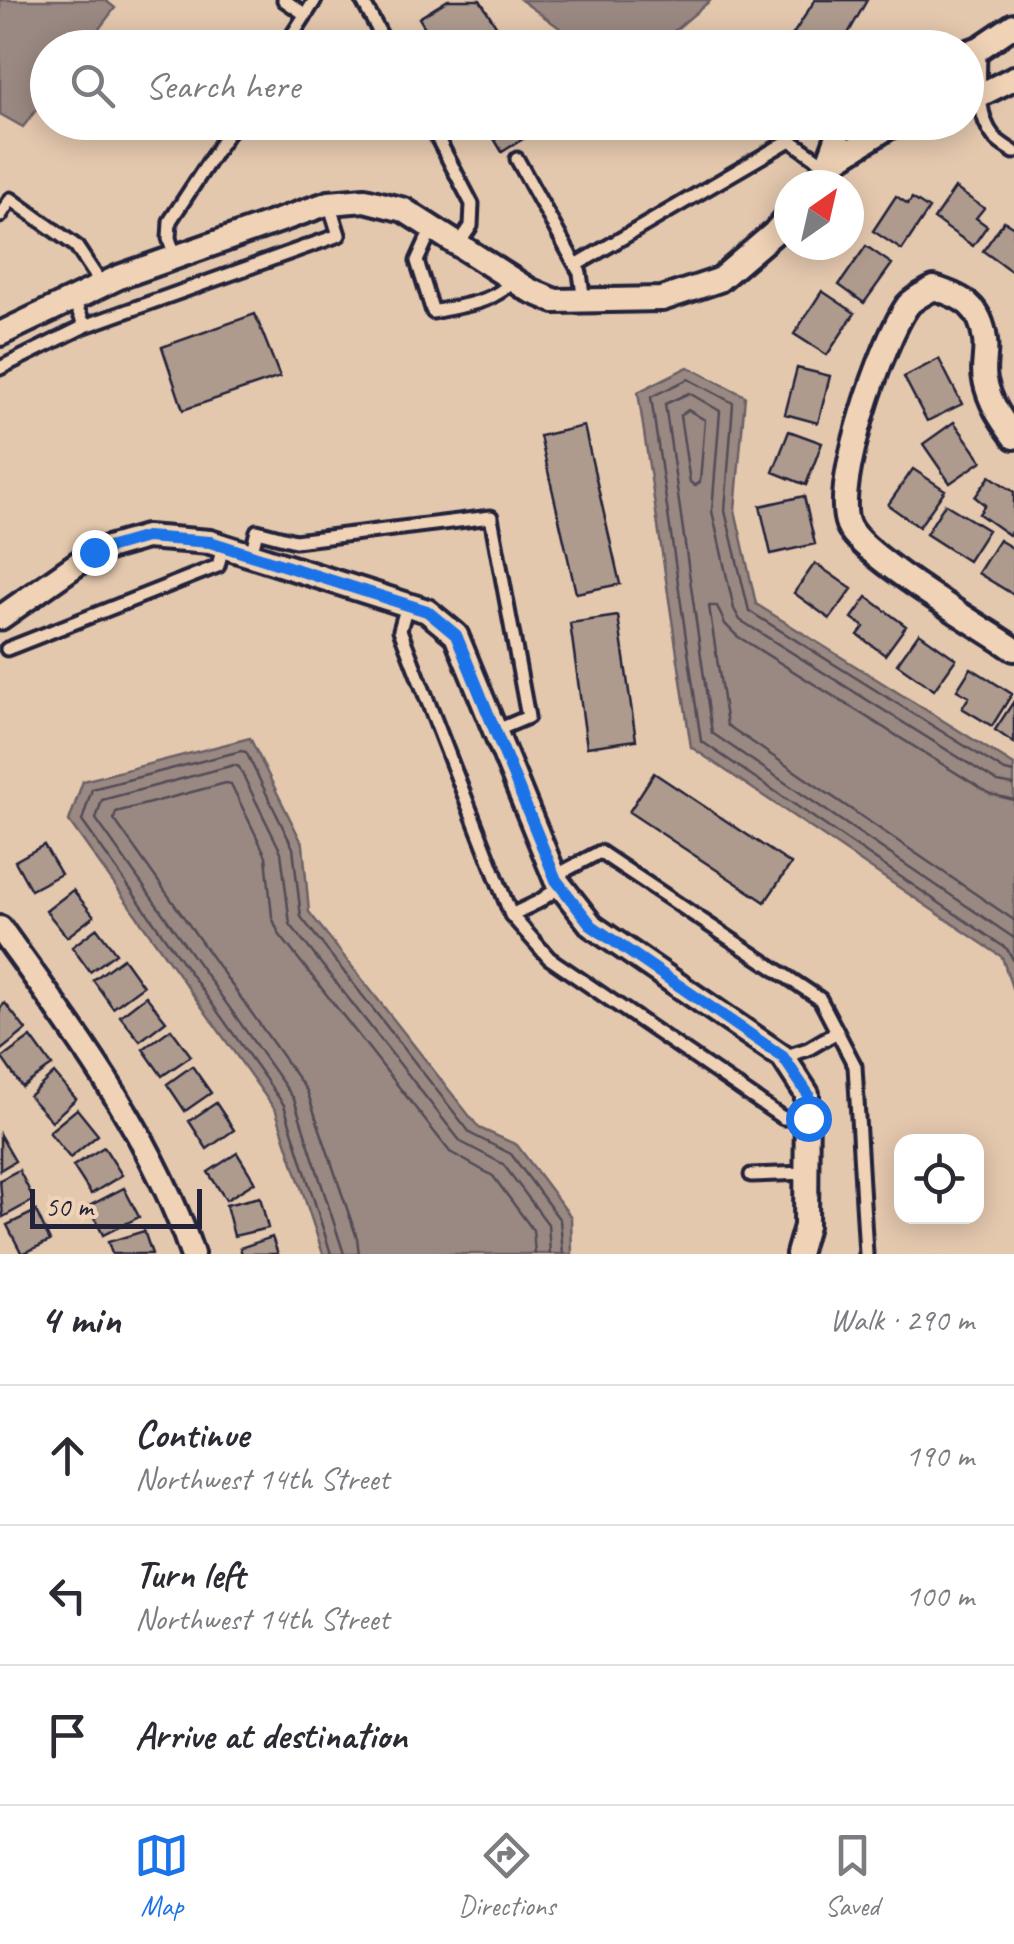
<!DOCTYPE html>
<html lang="en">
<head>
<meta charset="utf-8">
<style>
	:root { --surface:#fff; --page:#f2f2f3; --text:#2b2b33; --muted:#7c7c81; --line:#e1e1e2; --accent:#1a73e8 }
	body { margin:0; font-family:Caveat,sans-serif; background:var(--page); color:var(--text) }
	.controls { position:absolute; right:30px; bottom:30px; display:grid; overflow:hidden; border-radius:20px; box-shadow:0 5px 25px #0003 }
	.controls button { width:90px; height:90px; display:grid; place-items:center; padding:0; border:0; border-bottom:2px solid var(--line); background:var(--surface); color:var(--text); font:50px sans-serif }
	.compass { position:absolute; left:774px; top:170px; width:90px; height:90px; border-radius:50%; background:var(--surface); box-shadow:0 5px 25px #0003; rotate:34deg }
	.scale { position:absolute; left:30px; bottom:25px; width:172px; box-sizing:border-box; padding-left:10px; border:5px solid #22223b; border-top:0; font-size:28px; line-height:35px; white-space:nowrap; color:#22223b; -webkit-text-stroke:8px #f0d3b6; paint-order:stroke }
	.stop { position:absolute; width:30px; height:30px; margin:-22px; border:8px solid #1a73e8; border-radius:50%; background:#fff }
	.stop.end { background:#1a73e8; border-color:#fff; box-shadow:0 2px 10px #0008 }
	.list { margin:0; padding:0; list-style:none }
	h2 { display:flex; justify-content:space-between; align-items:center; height:130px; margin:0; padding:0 40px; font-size:42px }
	h2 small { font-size:32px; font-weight:400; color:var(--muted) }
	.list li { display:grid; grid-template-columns:65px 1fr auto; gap:30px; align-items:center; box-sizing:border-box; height:140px; padding:0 40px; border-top:2px solid var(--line) }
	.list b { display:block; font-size:38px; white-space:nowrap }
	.list p { margin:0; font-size:32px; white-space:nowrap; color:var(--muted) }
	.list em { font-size:32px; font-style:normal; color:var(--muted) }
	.icon { flex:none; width:55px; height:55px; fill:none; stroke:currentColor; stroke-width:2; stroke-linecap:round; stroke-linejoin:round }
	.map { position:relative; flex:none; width:1014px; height:1254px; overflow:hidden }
	.search { position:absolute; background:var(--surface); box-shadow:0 5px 25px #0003; left:30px; right:30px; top:30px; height:110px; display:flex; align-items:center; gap:25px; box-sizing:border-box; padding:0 35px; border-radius:55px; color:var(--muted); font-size:38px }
	.sheet { height:550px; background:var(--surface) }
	nav { display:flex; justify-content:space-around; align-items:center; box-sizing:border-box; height:140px; border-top:2px solid var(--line); background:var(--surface); font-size:28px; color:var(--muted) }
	nav a { display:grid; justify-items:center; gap:5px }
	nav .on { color:var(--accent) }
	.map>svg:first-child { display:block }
	.water { fill:#9a8982; stroke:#6a6066; stroke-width:2.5 }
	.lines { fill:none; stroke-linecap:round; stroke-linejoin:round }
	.shore { stroke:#524b57; stroke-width:2.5 }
	.building { fill:#ae9b8e; stroke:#22223b; stroke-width:2.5 }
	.service-casing { stroke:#22223b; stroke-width:19 }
	.minor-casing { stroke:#22223b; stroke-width:30 }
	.service { stroke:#f0d3b6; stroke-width:11 }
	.minor { stroke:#f0d3b6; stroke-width:22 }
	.route { stroke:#1a73e8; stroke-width:12 }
</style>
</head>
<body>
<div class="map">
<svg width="1014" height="1254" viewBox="0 0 1014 1254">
	<rect width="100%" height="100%" fill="#e4c8ae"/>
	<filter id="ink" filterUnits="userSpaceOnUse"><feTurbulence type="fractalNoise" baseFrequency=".01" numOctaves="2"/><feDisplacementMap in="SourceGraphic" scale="20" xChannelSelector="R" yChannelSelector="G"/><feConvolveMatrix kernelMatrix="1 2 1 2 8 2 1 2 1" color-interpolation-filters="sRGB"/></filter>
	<g filter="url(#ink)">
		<path class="water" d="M0,0H105L115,8L85,47L48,48L47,96L23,127L0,114Z
			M521,0H711L654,48L586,47Z
			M688,367L745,396L735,510L756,604L1014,765V994L1002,957L691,747L638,392Z
			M250,738L303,845L309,912L479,1128L517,1145L571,1217L572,1254H323L276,1111L69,821L83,781Z"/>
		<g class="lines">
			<path class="shore" d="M688,410L705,420L700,482L695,486L690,482L680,416Z
				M1014,773L1005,771L749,611L725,511L733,403L688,379L651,397L701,741L1007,949L1014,961
				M1014,785L998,782L740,620L734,609L712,511L720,411L689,393L665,404L712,733L1014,938
				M1014,800L990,794L737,636L725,624L717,606H709L727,725L1014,920
				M331,1254L284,1105L82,821L92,789L241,751L246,752L293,848L301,917L471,1134L511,1154L560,1220L563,1254
				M344,1254L294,1099L96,819L102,800L234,765L239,767L281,852L290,924L461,1142L503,1164L548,1224L550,1254
				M359,1254L357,1238L307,1091L114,819L116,812L226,783L231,784L266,856L272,917L279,934L450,1152L493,1176L533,1230L535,1254"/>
		</g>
		<path class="building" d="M448,0H480L510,48H437L419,18Z
			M815,0H867L840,48H798L788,42Z
			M484,122H550L502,152Z
			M955,188L984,208L976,218L987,226L973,246L934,219Z
			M896,196L908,204L912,198L929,209L902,250L873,231Z
			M1004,221L1014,227V273L983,251Z
			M866,246L892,264L864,303L839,285Z
			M822,291L855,313L827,355L794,334Z
			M255,314L280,377L183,410L162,347Z
			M939,359L962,404L927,421L904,377Z
			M797,368L830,376L818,423L785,414Z
			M954,422L982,461L950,483L923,444Z
			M584,426L620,584L576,593L540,436Z
			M789,431L822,443L806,485L773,472Z
			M913,469L945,490L919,527L888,505Z
			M990,476L1014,492V528L1009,535L979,514L985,505L975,497Z
			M804,496L815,544L771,554L760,506Z
			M945,504L988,530L968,561L926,534Z
			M999,540L1014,549V595L978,573Z
			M815,563L852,589L830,619L794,593Z
			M867,597L906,626L885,655L858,635L864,627L852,618Z
			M618,616L636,740L587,747L570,623Z
			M919,633L956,659L934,690L897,664Z
			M971,668L1012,694L992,726L962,708L969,697L957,690Z
			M1014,701V743L995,730Z
			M654,773L791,864L765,902L629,812Z
			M44,845L61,874L31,890L15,861Z
			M73,890L94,916L67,937L46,911Z
			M97,928L116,953L90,972L72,947Z
			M123,958L143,986L113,1008L93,980Z
			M146,996L166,1021L140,1041L120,1016Z
			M5,1003L26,1030L0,1051V1008Z
			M171,1029L191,1056L162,1076L143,1049Z
			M31,1037L52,1066L22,1087L2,1058Z
			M192,1066L211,1093L185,1111L167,1084Z
			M54,1073L76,1099L52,1121L29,1096Z
			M216,1103L234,1130L207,1149L189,1121Z
			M77,1109L98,1135L70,1158L49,1132Z
			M0,1135L15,1161L0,1170Z
			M104,1147L122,1175L91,1194L73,1166Z
			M237,1153L255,1182L226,1200L208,1172Z
			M19,1170L34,1200L3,1217L0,1180Z
			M124,1188L139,1217L103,1235L89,1206Z
			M260,1197L268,1228L234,1236L226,1205Z
			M36,1211L50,1241L22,1254L7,1225Z
			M144,1231L152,1254H112L108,1242Z
			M272,1237L278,1254H242L240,1248Z"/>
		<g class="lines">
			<g class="service-casing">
				<path id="service" d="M284,0L306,15
					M362,0L388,48
					M284,48L315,0
					M980,49C980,77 975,114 994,137C999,143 1008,148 1014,152
					M429,122L472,204L471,226L458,245
					M517,159L580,273L584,302
					M0,216L11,199L76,246L102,285
					M432,228L417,261L433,312C462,305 493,304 513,280
					M175,257L169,238L170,221L235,122
					M576,265L790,140L827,166
					M85,326L339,235L329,203
					M0,368L85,326L73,299
					M251,555L257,531L295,541L491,517L528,717L495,731
					M407,605L400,630L511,915L549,958L783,1118H807
					M7,649L218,566L223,546
					M555,876L600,852L820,999L855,1066L866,1254
					M511,915L538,902L561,886
					M783,1057L808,1049L837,1032
					M751,1175L806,1173"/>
			</g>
			<g class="minor-casing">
				<path id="minor" d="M966,53L980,48L1014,25
					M966,102L1014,78
					M827,166L890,126L900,122
					M815,185L827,166L843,122
					M0,334L119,277L329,203L365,200L404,210L529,290L555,301L662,299L719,280L774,233L789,215
					M1014,437C1000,418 990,403 985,380C982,367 987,354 985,340C981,306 963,297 934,288C925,293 914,298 908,305C883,339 832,486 848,525C860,555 982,627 1014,649
					M0,618L94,552L146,537L210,542L427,611L456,635L556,880L592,926L783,1057L807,1094L806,1226L798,1254
					M0,928C73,1030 152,1134 192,1254"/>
			</g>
			<use href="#service" class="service"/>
			<use href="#minor" class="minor"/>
		</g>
	</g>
	<g class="lines" filter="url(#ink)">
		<path class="route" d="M94,552L146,537L210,542L427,611L456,635L556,880L592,926L783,1057L808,1094V1118"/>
	</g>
</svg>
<div class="controls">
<button><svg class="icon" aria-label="locate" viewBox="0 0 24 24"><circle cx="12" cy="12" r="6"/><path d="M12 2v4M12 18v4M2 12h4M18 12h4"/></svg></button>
</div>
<svg class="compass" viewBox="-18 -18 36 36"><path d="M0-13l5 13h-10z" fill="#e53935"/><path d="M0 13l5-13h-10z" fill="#7c7c81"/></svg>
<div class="scale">50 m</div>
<div class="stop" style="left:808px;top:1118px"></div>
<div class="stop end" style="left:94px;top:552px"></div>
<div class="search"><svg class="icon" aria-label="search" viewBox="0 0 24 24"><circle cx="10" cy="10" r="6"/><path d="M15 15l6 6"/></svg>Search here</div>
</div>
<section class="sheet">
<h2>4 min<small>Walk · 290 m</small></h2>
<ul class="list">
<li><svg class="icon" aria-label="ahead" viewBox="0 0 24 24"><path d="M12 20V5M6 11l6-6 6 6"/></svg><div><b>Continue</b><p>Northwest 14th Street</p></div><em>190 m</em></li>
<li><svg class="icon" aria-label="left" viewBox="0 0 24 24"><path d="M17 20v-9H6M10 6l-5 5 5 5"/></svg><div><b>Turn left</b><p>Northwest 14th Street</p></div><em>100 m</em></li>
<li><svg class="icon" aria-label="arrive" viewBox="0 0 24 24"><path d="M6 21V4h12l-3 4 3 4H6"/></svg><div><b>Arrive at destination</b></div></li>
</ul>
</section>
<nav>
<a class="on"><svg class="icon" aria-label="map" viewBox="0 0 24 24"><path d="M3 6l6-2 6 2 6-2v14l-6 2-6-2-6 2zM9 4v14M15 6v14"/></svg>Map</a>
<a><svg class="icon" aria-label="directions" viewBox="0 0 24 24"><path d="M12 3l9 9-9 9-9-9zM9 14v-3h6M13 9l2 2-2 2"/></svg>Directions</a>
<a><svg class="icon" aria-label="saved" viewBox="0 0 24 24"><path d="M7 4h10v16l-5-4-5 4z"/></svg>Saved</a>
</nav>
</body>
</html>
